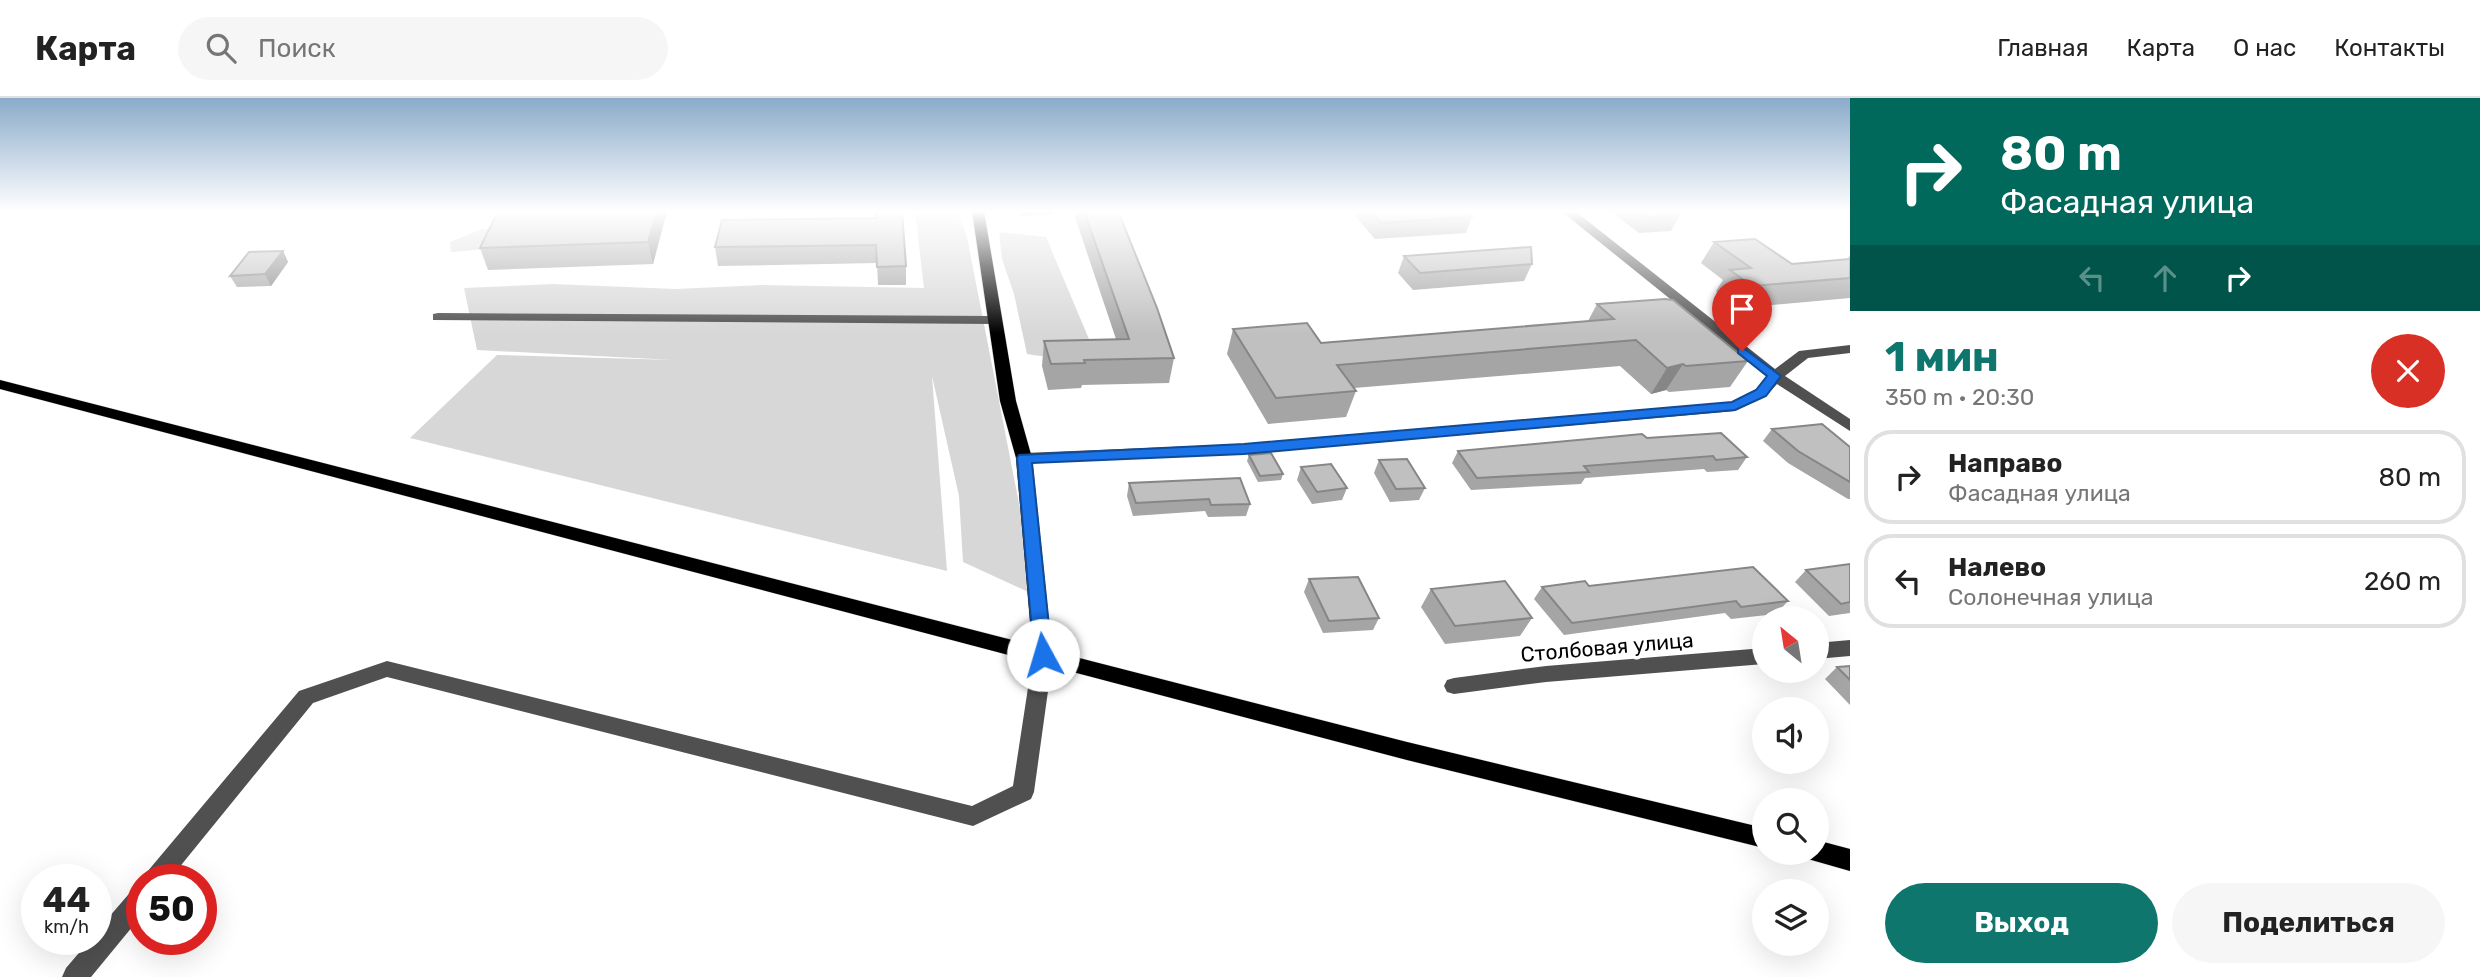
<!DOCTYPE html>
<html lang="ru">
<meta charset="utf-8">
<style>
body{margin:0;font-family:Rubik,sans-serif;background:#f6f6f6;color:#222;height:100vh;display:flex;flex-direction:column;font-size:26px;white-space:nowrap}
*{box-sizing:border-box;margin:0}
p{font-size:23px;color:#767676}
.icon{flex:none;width:38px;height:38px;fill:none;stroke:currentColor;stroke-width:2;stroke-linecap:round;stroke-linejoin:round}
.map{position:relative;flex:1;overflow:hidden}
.sheet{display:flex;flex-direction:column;background:#fff;width:630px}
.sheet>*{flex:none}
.top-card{background:#00695c;color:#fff;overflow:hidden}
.needle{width:46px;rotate:330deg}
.tools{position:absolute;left:1752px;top:508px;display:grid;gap:14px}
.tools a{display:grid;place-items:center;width:77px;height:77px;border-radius:50%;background:#fff;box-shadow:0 7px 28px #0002;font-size:35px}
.speed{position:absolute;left:21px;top:766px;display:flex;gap:14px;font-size:35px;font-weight:700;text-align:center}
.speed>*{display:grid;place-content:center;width:91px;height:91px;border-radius:50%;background:#fff;box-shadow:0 7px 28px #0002;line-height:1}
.speed small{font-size:18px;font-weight:400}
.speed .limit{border:10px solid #d22;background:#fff;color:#111}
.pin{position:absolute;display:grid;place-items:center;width:60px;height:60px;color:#fff;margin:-72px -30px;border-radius:50% 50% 50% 0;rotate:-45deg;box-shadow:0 0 7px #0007}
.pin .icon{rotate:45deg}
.me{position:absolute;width:77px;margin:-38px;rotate:354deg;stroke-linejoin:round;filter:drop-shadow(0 0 5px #0008)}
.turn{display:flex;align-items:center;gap:24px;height:147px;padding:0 35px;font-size:32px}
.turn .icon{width:91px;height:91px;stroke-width:2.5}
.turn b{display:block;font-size:49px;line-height:60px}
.lanes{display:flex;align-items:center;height:66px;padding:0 35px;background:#0003;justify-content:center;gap:35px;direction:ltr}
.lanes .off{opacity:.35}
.round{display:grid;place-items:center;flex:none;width:74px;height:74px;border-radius:37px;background:#f6f6f6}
.head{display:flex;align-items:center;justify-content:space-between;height:119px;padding:0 35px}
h1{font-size:42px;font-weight:700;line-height:52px;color:#0f766e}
.action{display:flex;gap:14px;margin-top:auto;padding:14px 35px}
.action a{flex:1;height:80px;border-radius:42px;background:#0f766e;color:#fff;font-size:28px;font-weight:700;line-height:80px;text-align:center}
.action a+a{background:#f6f6f6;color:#222}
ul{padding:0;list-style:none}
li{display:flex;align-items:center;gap:21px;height:94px;margin:0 14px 10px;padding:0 21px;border:4px solid #e0e0e0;border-radius:28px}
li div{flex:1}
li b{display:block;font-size:26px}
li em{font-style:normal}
header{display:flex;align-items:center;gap:42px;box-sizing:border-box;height:98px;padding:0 35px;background:#fff;border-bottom:2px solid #e0e0e0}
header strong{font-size:33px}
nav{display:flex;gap:38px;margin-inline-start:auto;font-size:24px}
.search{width:490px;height:63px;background:#f6f6f6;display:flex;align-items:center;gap:18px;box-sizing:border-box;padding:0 24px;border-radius:38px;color:#767676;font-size:26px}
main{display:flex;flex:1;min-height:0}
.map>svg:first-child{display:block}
</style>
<header>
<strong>Карта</strong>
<div class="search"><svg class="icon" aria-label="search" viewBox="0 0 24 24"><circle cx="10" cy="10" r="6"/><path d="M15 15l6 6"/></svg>Поиск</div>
<nav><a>Главная</a><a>Карта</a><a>О нас</a><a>Контакты</a></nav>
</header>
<main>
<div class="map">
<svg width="1850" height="879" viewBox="0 0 1850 879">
<rect width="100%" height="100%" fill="#fff"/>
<g fill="#d7d7d7">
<polygon points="915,113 957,113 967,139 1037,498 963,464 959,398 932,278 947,473 410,340 497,257 674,262 477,252 464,190 553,186 676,191 762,187 924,190"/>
<polygon points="482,131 516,131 487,151 451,154 450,144"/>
<path d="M999 134 1046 139 1094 253C1072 260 1049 260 1027 256L1014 196 1002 161Z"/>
</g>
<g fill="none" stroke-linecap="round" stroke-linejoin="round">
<defs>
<g id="major">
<polygon points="972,113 984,113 1016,303 1032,360 1052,553 1407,644 1764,730 1764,750 1407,662 0,291 0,282 1032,547 1016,360 1000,303"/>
<polygon points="1816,742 1850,751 1850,773 1808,761 1805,754 1816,754"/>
</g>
</defs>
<use href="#major" stroke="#dbdbdb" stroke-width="1"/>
<g fill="#505050" fill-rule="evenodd">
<polygon points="1561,113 1575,113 1775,271 1799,253 1850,247 1850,255 1808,260 1785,278 1850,321 1850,333 1777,286 1766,298 1735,313 1244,356 1024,365 1016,360 1024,355 1244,346 1732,304 1756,292 1767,279"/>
<polygon points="438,215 995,218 1002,222 995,226 433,222 433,216"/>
<polygon points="1850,542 1850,558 1816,561 1816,545"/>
<polygon points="1043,549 1050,552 1053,557 1034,694 1031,701 973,728 387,579 313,605 169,782 143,782 147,774 299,593 387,563 972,708 1013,688 1033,557 1036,552"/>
<polygon points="1764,550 1764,566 1546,584 1454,596 1447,594 1444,588 1447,582 1454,580 1546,568"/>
<polygon points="142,787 142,817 91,879 62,879 66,870 90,842 96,842 96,834 134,790"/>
</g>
<use href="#major" fill="#000" fill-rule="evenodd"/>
</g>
<g fill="#a5a5a5">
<polygon points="667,113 653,166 488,172 480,150"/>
<polygon points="1019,113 1052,113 1052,117 1020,118"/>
<polygon points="1073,113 1118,113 1174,260 1169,285 1082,287 1081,290 1048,292 1042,268 1044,243 1116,241"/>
<polygon points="1351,113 1467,113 1472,119 1466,135 1375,141"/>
<polygon points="1610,113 1676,113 1680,117 1671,133 1639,135"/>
<polygon points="876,120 906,168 906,187 878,187 877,165 718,168 715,149"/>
<polygon points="1714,144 1792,166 1847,161 1850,157 1850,200 1738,210 1716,193 1723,182 1701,165"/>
<polygon points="283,153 288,164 271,188 237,189 230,178"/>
<polygon points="1404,158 1532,166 1524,183 1413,192 1398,175"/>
<polygon points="1597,206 1748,263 1730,289 1669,294 1666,292 1651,296 1620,268 1354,290 1356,293 1346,319 1268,326 1227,256 1233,231 1321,245 1588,223"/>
<polygon points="1772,331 1850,349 1850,401 1848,401 1788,365 1763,343"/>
<polygon points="1647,340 1747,359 1738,372 1707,374 1704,371 1585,380 1581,386 1471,392 1452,365 1458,353"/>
<polygon points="1249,357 1283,376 1281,382 1258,384 1247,363"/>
<polygon points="1379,362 1425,390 1419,402 1390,404 1374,375"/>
<polygon points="1301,369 1347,390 1342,402 1312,406 1297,382"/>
<polygon points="1129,385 1250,406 1246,418 1208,419 1205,413 1133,418 1127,398"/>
<polygon points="1850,466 1850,515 1829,518 1795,484 1806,472"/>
<polygon points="1309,481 1379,520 1373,532 1323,535 1304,494"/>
<polygon points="1589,488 1788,503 1776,516 1731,521 1725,515 1564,537 1534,501 1542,489"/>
<polygon points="1431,491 1532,520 1520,538 1445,546 1421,509"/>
<polygon points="1850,568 1850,607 1825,581 1837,569"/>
</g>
<g fill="#868686">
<polygon points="657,113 667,113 653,166 648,144"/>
<polygon points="283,153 288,164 271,188 265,176"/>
<polygon points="1683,266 1666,292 1651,296 1667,270"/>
</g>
<g fill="#c0c0c0" stroke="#868686" stroke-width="2">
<polygon points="498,113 657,113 648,144 480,150"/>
<polygon points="875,113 902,113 906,168 877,169 876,147 715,149 722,122 876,120"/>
<polygon points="1084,113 1118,113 1157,210 1174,260 1084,262 1085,265 1051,266 1044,243 1129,241"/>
<polygon points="1371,113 1467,113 1472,119 1381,125"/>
<polygon points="1640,113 1676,113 1680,117 1648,119"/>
<polygon points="1755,141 1792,166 1850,161 1850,180 1752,188 1730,172 1751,170 1714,144"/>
<polygon points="1531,149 1532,166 1420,175 1404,158"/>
<polygon points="283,153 265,176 230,178 249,154"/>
<polygon points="1665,201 1673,202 1748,263 1686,268 1683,266 1667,270 1636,242 1337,267 1356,293 1276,300 1233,231 1307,225 1321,245 1614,221 1597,206"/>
<polygon points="1822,326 1850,349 1850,384 1798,353 1772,331"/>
<polygon points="1721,335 1747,359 1716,362 1713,358 1584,368 1589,374 1477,380 1458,353 1642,336 1647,340"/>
<polygon points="1271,355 1283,376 1260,378 1249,357"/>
<polygon points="1407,361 1425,390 1396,391 1379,362"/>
<polygon points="1331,366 1347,390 1317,394 1301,369"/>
<polygon points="1240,380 1250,406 1211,407 1209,401 1136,405 1129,385"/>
<polygon points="1850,466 1850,504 1841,506 1806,472"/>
<polygon points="1753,469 1788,503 1741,509 1736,503 1572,525 1542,489 1585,483 1589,488"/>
<polygon points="1358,479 1379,520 1329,523 1309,481"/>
<polygon points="1505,483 1532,520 1455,528 1431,491"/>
<polygon points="1850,568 1850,582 1837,569"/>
</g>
<linearGradient id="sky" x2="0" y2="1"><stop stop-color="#8aabca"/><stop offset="0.48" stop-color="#fff"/><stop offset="1" stop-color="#fff" stop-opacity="0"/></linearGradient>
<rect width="1850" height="236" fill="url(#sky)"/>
<polygon fill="#1a73e8" stroke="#114b97" stroke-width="2" points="1742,249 1781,278 1766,298 1735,312 1244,356 1032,365 1052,557 1049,562 1037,562 1034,557 1017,360 1019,357 1244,346 1732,304 1756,292 1767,278 1738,255 1738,250"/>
<g text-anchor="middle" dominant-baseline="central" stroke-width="7" stroke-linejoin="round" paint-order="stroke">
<g font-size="21" fill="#000" stroke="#fff">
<text transform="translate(1607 549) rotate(-5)">Столбовая улица</text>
</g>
</g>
</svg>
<div class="tools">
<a><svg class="needle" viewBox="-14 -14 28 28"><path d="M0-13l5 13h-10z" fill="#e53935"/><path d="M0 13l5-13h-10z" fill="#767676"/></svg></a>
<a><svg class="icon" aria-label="sound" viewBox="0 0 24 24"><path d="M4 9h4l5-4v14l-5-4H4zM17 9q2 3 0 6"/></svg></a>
<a><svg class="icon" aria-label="search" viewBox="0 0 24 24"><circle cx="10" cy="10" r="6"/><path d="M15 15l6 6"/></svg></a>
<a><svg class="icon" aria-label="layers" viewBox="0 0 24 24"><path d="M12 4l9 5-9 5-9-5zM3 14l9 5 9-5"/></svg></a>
</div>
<div class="speed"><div>44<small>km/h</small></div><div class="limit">50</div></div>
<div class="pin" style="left:1742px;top:253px;background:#d93025"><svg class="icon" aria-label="arrive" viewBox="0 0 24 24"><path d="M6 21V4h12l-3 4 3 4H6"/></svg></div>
<svg class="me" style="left:1043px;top:557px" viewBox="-20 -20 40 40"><circle r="19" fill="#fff"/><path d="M0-13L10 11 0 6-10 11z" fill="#1a73e8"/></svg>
</div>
<section class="sheet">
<div class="top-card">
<div class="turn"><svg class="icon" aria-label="right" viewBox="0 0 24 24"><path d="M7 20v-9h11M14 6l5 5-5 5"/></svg><div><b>80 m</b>Фасадная улица</div></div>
<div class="lanes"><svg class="icon off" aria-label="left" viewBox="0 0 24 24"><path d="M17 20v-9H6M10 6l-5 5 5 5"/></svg><svg class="icon off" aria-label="ahead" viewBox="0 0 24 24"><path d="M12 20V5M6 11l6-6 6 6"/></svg><svg class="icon" aria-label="right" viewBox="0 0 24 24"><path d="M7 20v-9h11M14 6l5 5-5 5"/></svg></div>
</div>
<div class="head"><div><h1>1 мин</h1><p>350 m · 20:30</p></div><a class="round" style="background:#d93025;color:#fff"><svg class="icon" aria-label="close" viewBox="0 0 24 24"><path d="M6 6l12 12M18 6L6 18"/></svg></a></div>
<ul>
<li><svg class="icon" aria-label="right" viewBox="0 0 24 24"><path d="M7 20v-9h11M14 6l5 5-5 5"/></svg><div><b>Направо</b><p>Фасадная улица</p></div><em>80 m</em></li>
<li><svg class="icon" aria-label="left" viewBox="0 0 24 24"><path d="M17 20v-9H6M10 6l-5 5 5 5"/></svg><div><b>Налево</b><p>Солонечная улица</p></div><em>260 m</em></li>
</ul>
<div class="action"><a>Выход</a><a>Поделиться</a></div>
</section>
</main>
